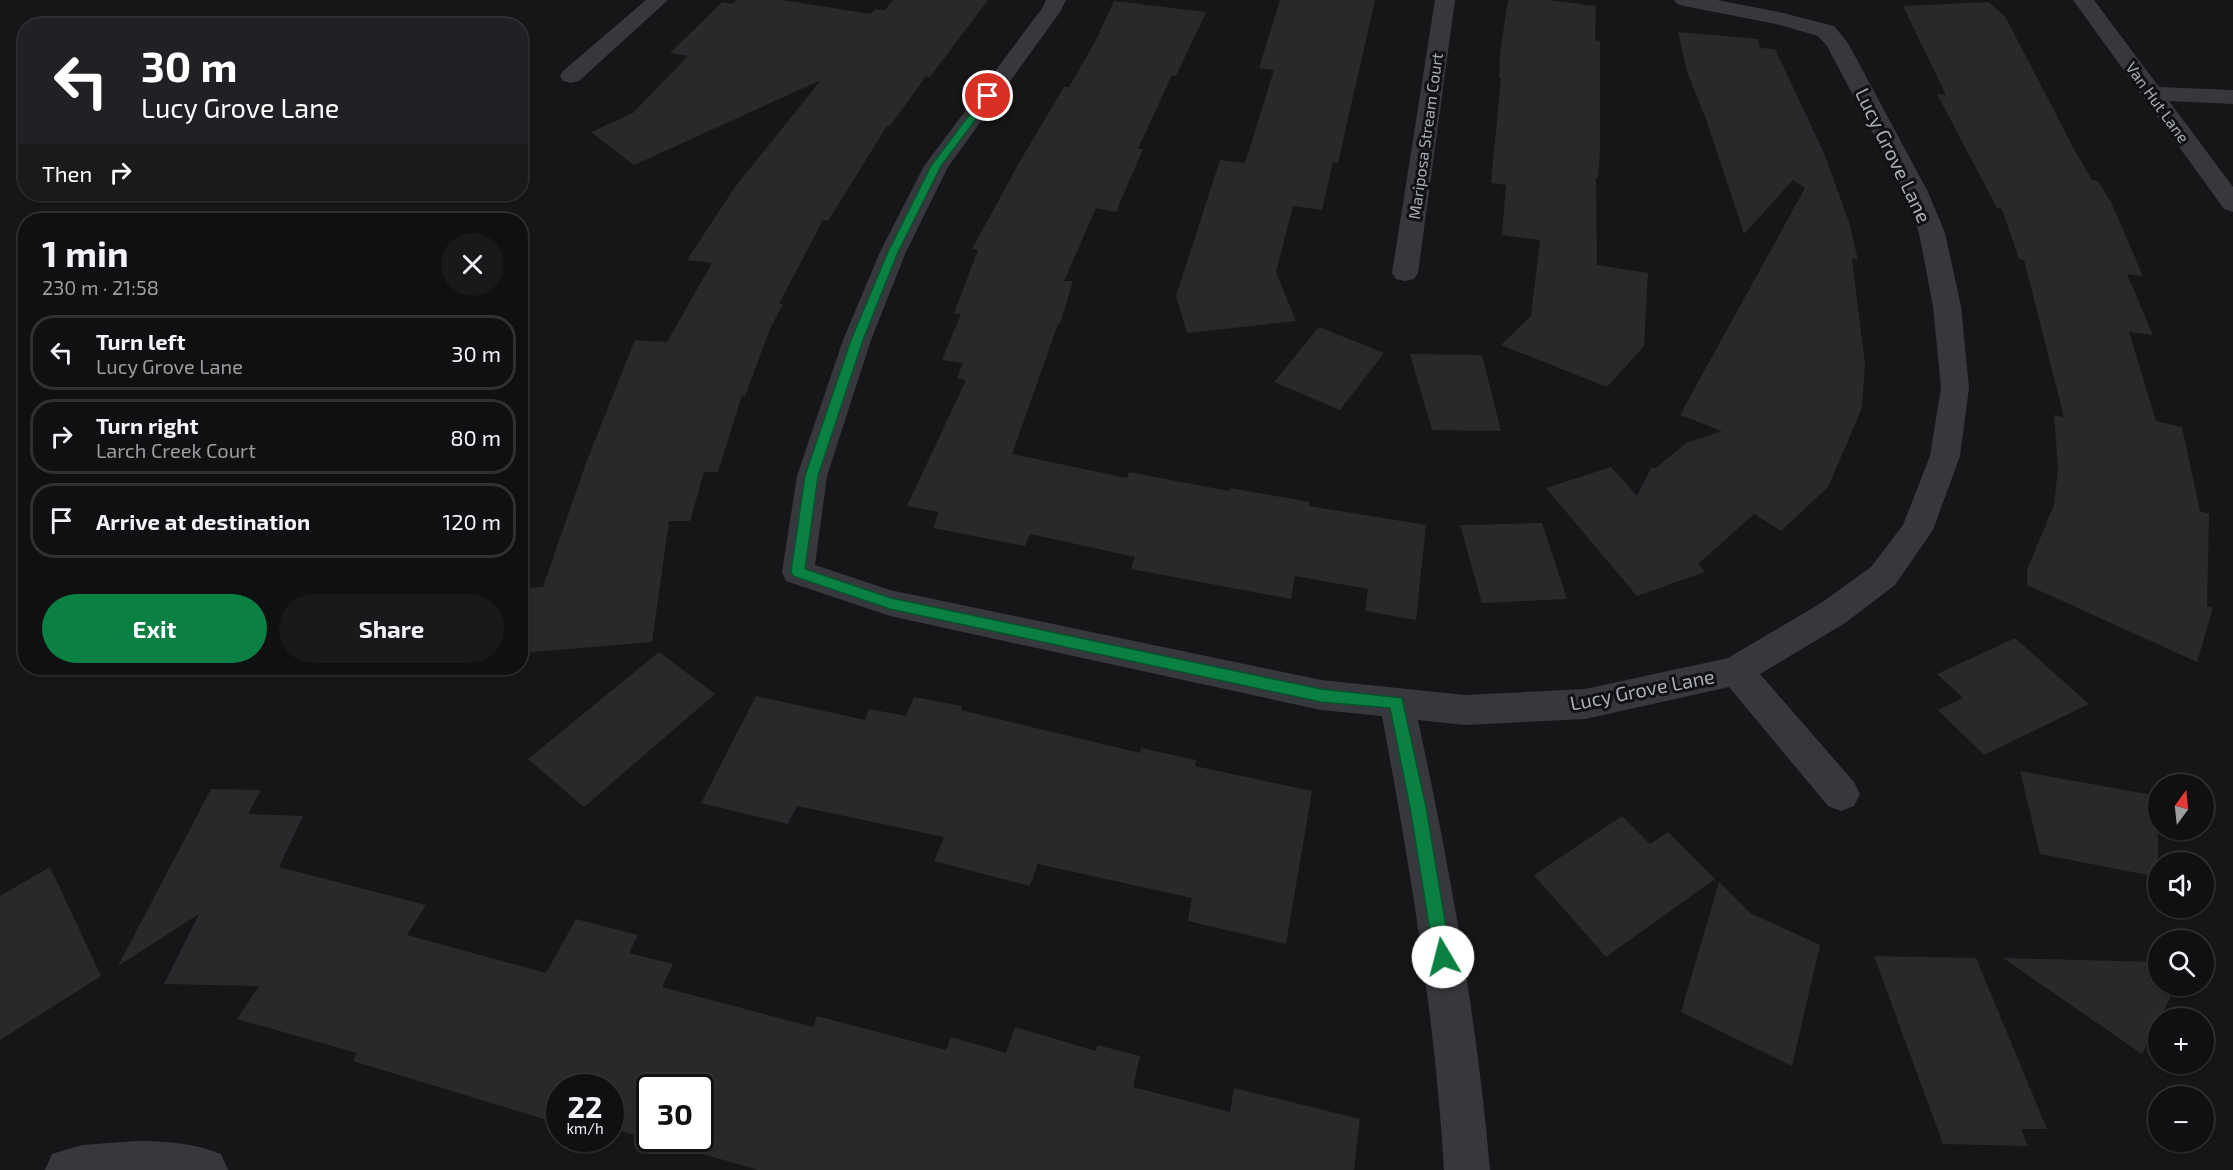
<!DOCTYPE html>
<meta charset="utf-8">
<style>
body{margin:0;font-family:"Exo 2",sans-serif;background:#19191b;color:#f1f3f6;height:100vh;display:flex;flex-direction:column;font-size:22px;white-space:nowrap}
*{box-sizing:border-box;margin:0}
p{font-size:20px;color:#9c9d9f}
.icon{flex:none;width:33px;height:33px;fill:none;stroke:currentColor;stroke-width:2;stroke-linecap:round;stroke-linejoin:round}
.map{position:relative;flex:1;overflow:hidden}
.drawer{position:absolute;left:18px;top:213px;width:510px;height:462px;display:flex;flex-direction:column;background:#101012;border-radius:24px;box-shadow:0 2px 4px #0004,0 0 0 2px #303032}
.drawer>*{flex:none}
.top-card{position:absolute;left:18px;top:18px;width:510px;height:183px;border-radius:24px;box-shadow:0 2px 4px #0004,0 0 0 2px #303032;background:#202124;color:#fff;overflow:hidden}
.needle{width:39px;rotate:15deg}
.controls{position:absolute;left:2148px;top:774px;display:grid;gap:12px}
.controls a{display:grid;place-items:center;width:66px;height:66px;border-radius:50%;background:#101012;box-shadow:0 2px 4px #0004,0 0 0 2px #303032;font-size:30px}
.speed{position:absolute;left:546px;top:1074px;display:flex;gap:12px;font-size:30px;font-weight:700;text-align:center}
.speed>*{display:grid;place-content:center;width:78px;height:78px;border-radius:50%;background:#101012;box-shadow:0 2px 4px #0004,0 0 0 2px #303032;line-height:1}
.speed small{font-size:15px;font-weight:400}
.speed .limit{border:3px solid #111;border-radius:9px;background:#fff;color:#111}
.pin{position:absolute;display:grid;place-items:center;width:51px;height:51px;color:#fff;margin:-26px;border:3px solid #fff;border-radius:50%;box-shadow:0 2px 6px #0007}
.me{position:absolute;width:66px;margin:-33px;rotate:352deg;stroke-linejoin:round;filter:drop-shadow(0 0 4px #0008)}
.turn{display:flex;align-items:center;gap:21px;height:126px;padding:0 24px;font-size:27px}
.turn .icon{width:78px;height:78px;stroke-width:2.5}
.turn b{display:block;font-size:42px;line-height:51px}
.then{display:flex;align-items:center;height:57px;padding:0 24px;background:#0003;gap:12px;font-size:22px}
.round{display:grid;place-items:center;flex:none;width:63px;height:63px;border-radius:32px;background:#19191b}
.head{display:flex;align-items:center;justify-content:space-between;height:102px;padding:0 24px}
h1{font-size:36px;font-weight:700;line-height:45px}
.action{display:flex;gap:12px;margin-top:auto;padding:12px 24px}
.action a{flex:1;height:69px;border-radius:36px;background:#0b8043;color:#fff;font-size:24px;font-weight:700;line-height:69px;text-align:center}
.action a+a{background:#19191b;color:#f1f3f6}
ul{padding:0;list-style:none}
li{display:flex;align-items:center;gap:18px;height:75px;margin:0 12px 9px;padding:0 12px;border:3px solid #303032;border-radius:24px}
li div{flex:1}
li b{display:block;font-size:22px}
li em{font-style:normal}
.map>svg:first-child{display:block}
</style>
<div class="map">
<svg width="2233" height="1170" viewBox="0 0 2233 1170">
<rect width="100%" height="100%" fill="#161618"/>
<g fill="#29292c" fill-rule="evenodd">
<polygon points="736,0 782,0 871,14 875,9 885,10 893,0 988,0 930,77 926,76 890,126 887,126 828,221 823,220 779,304 783,304 770,329 745,396 742,395 718,472 704,472 690,521 669,521 652,642 520,653 520,629 530,588 543,587 586,463 635,340 667,342 712,263 687,260 735,187 821,80 634,165 591,132 633,113 688,56 670,53 722,2 733,4"/>
<polygon points="1280,0 1375,0 1338,163 1333,162 1322,210 1293,206 1276,272 1296,321 1187,333 1176,296 1220,160 1245,163 1274,70 1259,68"/>
<polygon points="1508,0 1547,0 1596,6 1595,40 1600,41 1600,151 1598,178 1596,178 1597,265 1648,273 1644,346 1607,387 1501,345 1531,316 1540,240 1502,235 1506,185 1491,183 1501,78 1499,78 1500,53"/>
<polygon points="1114,1 1206,12 1176,76 1172,75 1138,149 1143,149 1116,212 1096,208 1064,281 1073,281 1060,324 1058,324 1012,454 1127,478 1129,472 1229,491 1230,488 1310,502 1309,506 1426,525 1416,620 1365,611 1368,589 1295,576 1291,599 1131,569 1135,557 1030,534 1025,546 933,528 939,512 907,506 966,380 957,378 963,363 942,360 961,314 954,313 978,250 972,249 1020,161 1064,87 1069,87 1095,42"/>
<polygon points="1989,2 2006,18 2075,151 2092,180 2098,181 2111,202 2143,276 2127,274 2153,335 2129,332 2156,421 2182,427 2200,511 2209,514 2207,606 2213,608 2197,662 2027,585 2027,570 2054,505 2058,468 2054,415 2064,417 2024,260 2019,259 2002,209 1997,208 1937,94 1946,95 1903,6"/>
<polygon points="1678,32 1758,39 1760,48 1775,49 1824,153 1849,222 1858,260 1852,259 1865,364 1862,408 1828,487 1781,531 1754,514 1698,564 1705,572 1637,596 1546,488 1611,467 1637,496 1651,468 1656,468 1686,443 1722,431 1680,415 1805,188 1793,180 1744,234 1706,119 1687,72"/>
<polygon points="1319,327 1384,353 1340,410 1274,382"/>
<polygon points="1410,354 1482,355 1501,431 1432,430"/>
<polygon points="1542,523 1567,599 1482,603 1460,525"/>
<polygon points="2015,638 2089,704 1984,755 1938,710 1963,698 1937,674"/>
<polygon points="659,652 715,694 584,807 528,759"/>
<polygon points="756,696 865,720 869,709 906,716 914,697 962,706 961,710 1140,753 1141,748 1196,760 1195,766 1312,791 1286,944 1188,921 1192,898 1038,864 1030,886 934,861 944,837 797,806 788,824 701,803"/>
<polygon points="2020,771 2158,796 2158,877 2040,854"/>
<path d="M211 789 261 790 248 814 303 816 279 867 426 905 407 935 546 973 576 919 638 935 629 953 673 964 662 987 813 1027 817 1016 946 1050 951 1037 1006 1053 1015 1027 1096 1051 1097 1045 1140 1056 1133 1087 1230 1112 1234 1088 1360 1119 1354 1170H759L610 1128V1088H560V1124L353 1061 357 1053 237 1019 259 986 164 984 199 914 118 966ZM650 1088H700V1138H650Z"/>
<polygon points="1622,816 1650,844 1668,832 1715,879 1606,957 1534,875"/>
<polygon points="50,867 101,976 0,1040 0,896"/>
<polygon points="1719,882 1750,913 1820,945 1792,1066 1681,1012"/>
<polygon points="1874,956 1976,958 2047,1129 2021,1129 2028,1146 1943,1144"/>
<polygon points="2003,958 2158,962 2158,986 2176,986 2142,1054"/>
</g>
<g fill="none" stroke-linecap="round" stroke-linejoin="round">
<g fill="#37383d" fill-rule="evenodd">
<polygon points="646,0 668,0 579,81 571,83 563,81 560,76 563,71"/>
<path d="M1046 0H1066L1060 12 948 167 906 252 871 340 827 476 815 565 890 590 1321 680 1465 695 1585 689 1728 658 1821 603 1871 567 1903 525 1930 456 1941 388 1933 306 1919 233 1904 192 1827 46 1818 36 1776 24 1684 6 1677 4 1674 0H1717L1779 12 1834 26 1848 43 1928 192 1945 233 1961 306 1969 388 1960 456 1933 530 1895 585 1845 623 1760 674 1854 782 1860 794 1854 806 1841 811 1828 806 1729 687 1585 719 1465 725 1418 720C1450 869 1477 1018 1490 1170H1444C1435 1017 1410 867 1382 716L1321 710 890 616 786 581 782 572 797 476 843 340 880 252 924 166 1043 7Z"/>
<polygon points="1435,0 1455,0 1418,273 1414,279 1405,281 1396,279 1392,273"/>
<polygon points="2073,0 2094,0 2159,87 2233,90 2233,104 2169,101 2233,187 2233,212 2224,209"/>
<path d="M136 1141C166 1141 193 1143 221 1154L228 1170H45L52 1154 82 1145Z"/>
</g>
</g>
<polygon fill="#0b8043" stroke="#07532c" stroke-width="1.5" points="985,94 993,96 941,166 898,252 863,340 818,476 805,569 891,598 1321,689 1402,698 1426,807 1451,957 1449,962 1443,965 1437,962 1434,957 1410,807 1390,708 1321,702 890,609 793,576 791,572 805,476 851,340 888,252 931,166"/>
<g text-anchor="middle" dominant-baseline="central" stroke-width="6" stroke-linejoin="round" paint-order="stroke">
<g font-size="16" fill="#a8adb8" stroke="#111113">
<text transform="translate(2158 102) rotate(54)">Van Hut Lane</text>
<text transform="translate(1425 136) rotate(-82)">Mariposa Stream Court</text>
</g>
<g font-size="20" fill="#a8adb8" stroke="#111113">
<text transform="translate(1894 155) rotate(64)">Lucy Grove Lane</text>
<text transform="translate(1642 689) rotate(-11)">Lucy Grove Lane</text>
</g>
</g>
</svg>
<div class="controls">
<a><svg class="needle" viewBox="-14 -14 28 28"><path d="M0-13l5 13h-10z" fill="#e53935"/><path d="M0 13l5-13h-10z" fill="#9c9d9f"/></svg></a>
<a><svg class="icon" aria-label="sound" viewBox="0 0 24 24"><path d="M4 9h4l5-4v14l-5-4H4zM17 9q2 3 0 6"/></svg></a>
<a><svg class="icon" aria-label="search" viewBox="0 0 24 24"><circle cx="10" cy="10" r="6"/><path d="M15 15l6 6"/></svg></a>
<a>+</a>
<a>−</a>
</div>
<div class="speed"><div>22<small>km/h</small></div><div class="limit">30</div></div>
<div class="pin" style="left:988px;top:96px;background:#d93025"><svg class="icon" aria-label="arrive" viewBox="0 0 24 24"><path d="M6 21V4h12l-3 4 3 4H6"/></svg></div>
<svg class="me" style="left:1443px;top:957px" viewBox="-20 -20 40 40"><circle r="19" fill="#fff"/><path d="M0-13L10 11 0 6-10 11z" fill="#0b8043"/></svg>
<div class="top-card">
<div class="turn"><svg class="icon" aria-label="left" viewBox="0 0 24 24"><path d="M17 20v-9H6M10 6l-5 5 5 5"/></svg><div><b>30 m</b>Lucy Grove Lane</div></div>
<div class="then">Then<svg class="icon" aria-label="right" viewBox="0 0 24 24"><path d="M7 20v-9h11M14 6l5 5-5 5"/></svg></div>
</div>
<section class="drawer">
<div class="head"><div><h1>1 min</h1><p>230 m · 21:58</p></div><a class="round"><svg class="icon" aria-label="close" viewBox="0 0 24 24"><path d="M6 6l12 12M18 6L6 18"/></svg></a></div>
<ul>
<li><svg class="icon" aria-label="left" viewBox="0 0 24 24"><path d="M17 20v-9H6M10 6l-5 5 5 5"/></svg><div><b>Turn left</b><p>Lucy Grove Lane</p></div><em>30 m</em></li>
<li><svg class="icon" aria-label="right" viewBox="0 0 24 24"><path d="M7 20v-9h11M14 6l5 5-5 5"/></svg><div><b>Turn right</b><p>Larch Creek Court</p></div><em>80 m</em></li>
<li><svg class="icon" aria-label="arrive" viewBox="0 0 24 24"><path d="M6 21V4h12l-3 4 3 4H6"/></svg><div><b>Arrive at destination</b></div><em>120 m</em></li>
</ul>
<div class="action"><a>Exit</a><a>Share</a></div>
</section>
</div>
